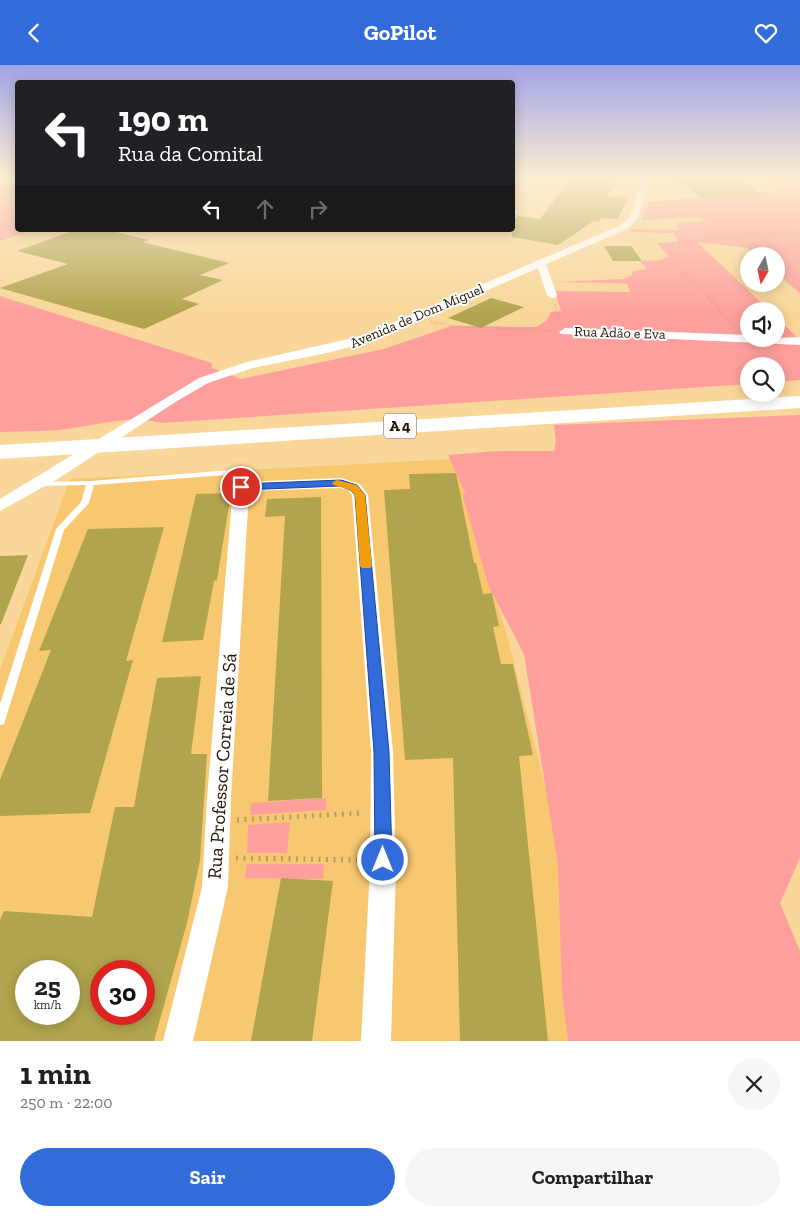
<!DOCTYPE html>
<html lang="pt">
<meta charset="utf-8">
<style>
body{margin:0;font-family:"Zilla Slab",serif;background:#f6f6f6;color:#202124;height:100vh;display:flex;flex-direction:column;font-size:19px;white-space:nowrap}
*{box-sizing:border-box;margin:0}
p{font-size:16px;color:#757577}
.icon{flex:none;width:28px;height:28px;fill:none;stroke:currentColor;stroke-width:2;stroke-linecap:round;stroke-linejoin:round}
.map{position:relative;height:976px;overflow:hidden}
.details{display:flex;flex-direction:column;background:#fff;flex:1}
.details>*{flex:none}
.top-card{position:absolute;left:15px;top:15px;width:500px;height:152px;border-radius:5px;box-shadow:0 2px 12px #0003;background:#202124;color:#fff;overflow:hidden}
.needle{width:32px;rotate:189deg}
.fabs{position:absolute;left:740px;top:182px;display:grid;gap:10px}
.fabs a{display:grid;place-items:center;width:45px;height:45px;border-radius:50%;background:#fff;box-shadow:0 2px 12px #0003;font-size:25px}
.speed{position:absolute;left:15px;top:895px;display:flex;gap:10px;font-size:25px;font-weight:700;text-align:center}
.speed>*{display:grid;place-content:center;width:65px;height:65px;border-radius:50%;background:#fff;box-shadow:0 2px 12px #0003;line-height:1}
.speed small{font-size:12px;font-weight:400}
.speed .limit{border:8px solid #d22;background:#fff;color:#111}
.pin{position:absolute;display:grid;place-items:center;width:42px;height:42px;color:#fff;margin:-21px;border:2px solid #fff;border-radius:50%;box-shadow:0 1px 5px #0007}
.me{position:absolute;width:55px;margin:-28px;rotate:0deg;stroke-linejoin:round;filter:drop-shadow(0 0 4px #0008)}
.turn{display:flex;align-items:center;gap:18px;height:105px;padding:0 20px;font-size:22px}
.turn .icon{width:65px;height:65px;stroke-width:2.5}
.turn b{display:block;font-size:35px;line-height:42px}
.lanes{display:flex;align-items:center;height:48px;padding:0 20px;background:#0003;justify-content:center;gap:25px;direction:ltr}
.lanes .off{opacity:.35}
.round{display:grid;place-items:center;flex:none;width:52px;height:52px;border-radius:26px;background:#f6f6f6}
.headline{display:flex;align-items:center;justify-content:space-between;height:85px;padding:0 20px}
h1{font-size:30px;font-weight:800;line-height:38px}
.button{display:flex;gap:10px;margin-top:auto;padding:10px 20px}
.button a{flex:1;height:58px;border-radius:30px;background:#316cda;color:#fff;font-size:20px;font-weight:800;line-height:58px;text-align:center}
.button a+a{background:#f6f6f6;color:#202124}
header{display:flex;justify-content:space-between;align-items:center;height:65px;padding:0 20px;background:#316cda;color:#fff;font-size:22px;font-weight:800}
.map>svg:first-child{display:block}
</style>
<header><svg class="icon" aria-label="back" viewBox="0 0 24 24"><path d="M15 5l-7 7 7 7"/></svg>GoPilot<svg class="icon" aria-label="heart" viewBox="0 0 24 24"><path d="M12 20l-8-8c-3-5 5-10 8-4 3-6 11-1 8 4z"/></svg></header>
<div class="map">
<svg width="800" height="976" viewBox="0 0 800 976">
<rect width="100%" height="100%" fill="#f9d699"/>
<path fill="#f8c870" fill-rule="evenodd" d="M454 394 507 571 564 795 593 976H0V605L70 414ZM26 906H69V949H26ZM101 906H144V949H101Z"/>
<g fill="#fe9f9d">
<polygon points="0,113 17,113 18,165 33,165 0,176"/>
<path d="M759 113H800V228L776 208V191H757L747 183 697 177 770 246H749V274H776V252L800 275V315L776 317V301H749V319L161 358C131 350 103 359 73 363 50 367 24 366 0 367V231L212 298V303L241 314 384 284 451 261 536 262 546 256 551 247 561 246 555 226 630 227 627 219 618 218 555 217 624 214 632 210 633 206 647 204 640 196 661 195 668 191 657 178 678 177 674 168 630 167 632 164 679 165 677 158 708 156 696 152 642 155 648 137 777 126Z"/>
<polygon points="800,350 800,793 780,838 800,886 800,976 568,976 562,927 558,800 524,589 489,522 463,432 465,428 448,390 500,386 554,386 556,376 554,360"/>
<polygon points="326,733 326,745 250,750 251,738"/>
<polygon points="290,757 287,788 247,788 248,760"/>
<polygon points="247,799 324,799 323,814 245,813"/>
</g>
<g fill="#b1a44e" fill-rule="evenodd">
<polygon points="573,113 620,119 605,132 629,131 618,154 601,153 599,157 594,156 558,180 512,172 512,155 519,151 540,154 567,118"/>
<polygon points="671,113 734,113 763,129 701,132"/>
<polygon points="75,165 107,165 149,175 142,177 229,198 200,210 223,215 182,234 199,239 144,264 0,223 68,199 17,186"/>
<polygon points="604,181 631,181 642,196 613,196"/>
<polygon points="491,233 524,242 481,263 448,253"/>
<polygon points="456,408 474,498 476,498 483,529 492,528 499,561 493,562 501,599 513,599 533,690 519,691 548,976 460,976 453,693 405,695 384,425 410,424 409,409"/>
<polygon points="231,428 217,515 214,516 203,575 162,577 196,429"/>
<polygon points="321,432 322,733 268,736 285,451 265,452 267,434"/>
<polygon points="164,462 126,596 133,595 90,748 0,751 0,715 51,585 39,586 88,464"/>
<polygon points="28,490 1,559 0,559 0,491"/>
<path d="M201 611 191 689H207L200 795 187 858 154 976H0V855L4 846 92 852 115 742H134L157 613ZM26 906H69V949H26ZM101 906H144V949H101Z"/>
<polygon points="281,813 333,816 312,976 251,976"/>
</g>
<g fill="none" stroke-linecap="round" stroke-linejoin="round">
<polyline stroke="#b89c6b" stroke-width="1" stroke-dasharray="0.5 2" stroke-linecap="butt" points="672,189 667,178 800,166"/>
<g stroke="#b89c6b" stroke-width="2" stroke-dasharray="0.5 2.5" stroke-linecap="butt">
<polyline points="671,188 674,194 734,261"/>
<polyline points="555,239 560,257"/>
<polyline points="431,257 457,261 552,266"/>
</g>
<g stroke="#b89c6b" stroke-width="5" stroke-dasharray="2 5.5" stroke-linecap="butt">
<polyline points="237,755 363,748"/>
<polyline points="236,793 363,795"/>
</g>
<g fill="#fff" fill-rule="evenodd">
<polygon points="517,146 519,148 512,150 512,147"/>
<polygon points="243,404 247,406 245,422 241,424 237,422 239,409 94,420 89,438 64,465 5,656 4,659 0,660 0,639 56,464 81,437 86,420 40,421 36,419 37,417 91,416"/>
</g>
<g fill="#fff" fill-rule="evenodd">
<polygon points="642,113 650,113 638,153 627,164 546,199 557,230 556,232 552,233 547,230 538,203 369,277 327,288 253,303 208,318 177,336 56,415 0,446 0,434 199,313 247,297 361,271 621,160 630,152"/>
<polygon points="565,263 749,270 749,274 800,272 800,280 561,269 559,267"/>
<polygon points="341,413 360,419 368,430 393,687 396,802 391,976 361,976 370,802 371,687 352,430 348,425 340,423 249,426 231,733 228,822 193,976 163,976 202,822 207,733 233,422 241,417"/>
</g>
<polygon fill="#fff" fill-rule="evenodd" points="800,331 800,343 0,394 0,380"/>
</g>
<linearGradient id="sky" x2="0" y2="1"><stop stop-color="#a1a4e7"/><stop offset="0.45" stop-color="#fcedd1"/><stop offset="1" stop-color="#fcedd1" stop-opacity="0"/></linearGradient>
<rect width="800" height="250" fill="url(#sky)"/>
<polygon fill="#316cda" stroke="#20468e" points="341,415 357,420 365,430 389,687 392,795 389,800 383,802 377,800 375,795 374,687 355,430 350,425 340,421 241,425 236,422 241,419"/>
<polygon fill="#f59e0b" points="337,415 357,420 365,430 372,501 370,503 362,503 360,501 355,430 350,425 334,420 332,418"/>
<g text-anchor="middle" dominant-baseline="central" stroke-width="4" stroke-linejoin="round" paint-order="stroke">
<g font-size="14" fill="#211400" stroke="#fdfdfd">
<text transform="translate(417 251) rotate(-23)">Avenida de Dom Miguel</text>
<text transform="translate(620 268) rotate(2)">Rua Adão e Eva</text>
</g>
<rect fill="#fdfdfd" stroke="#635a4c" stroke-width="1" x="384" y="348.5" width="32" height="25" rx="4"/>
<g font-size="15" font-weight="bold" fill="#211400">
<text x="400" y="361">A 4</text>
</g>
<g font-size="19" fill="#211400" stroke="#fdfdfd">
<text transform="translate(222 701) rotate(-86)">Rua Professor Correia de Sá</text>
</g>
</g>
</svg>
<div class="fabs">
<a><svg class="needle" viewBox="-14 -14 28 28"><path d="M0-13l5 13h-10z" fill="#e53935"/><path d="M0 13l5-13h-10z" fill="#757577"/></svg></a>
<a><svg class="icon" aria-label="sound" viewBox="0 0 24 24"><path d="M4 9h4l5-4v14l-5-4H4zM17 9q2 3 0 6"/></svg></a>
<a><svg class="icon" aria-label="search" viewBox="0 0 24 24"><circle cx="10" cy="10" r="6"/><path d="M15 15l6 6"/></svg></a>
</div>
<div class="speed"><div>25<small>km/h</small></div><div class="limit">30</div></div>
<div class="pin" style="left:241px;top:422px;background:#d93025"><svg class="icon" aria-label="arrive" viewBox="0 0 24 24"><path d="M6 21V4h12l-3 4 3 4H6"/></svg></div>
<svg class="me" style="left:383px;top:795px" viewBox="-20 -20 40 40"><circle r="17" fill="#316cda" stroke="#fff" stroke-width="3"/><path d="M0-11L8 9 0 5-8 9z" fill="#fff"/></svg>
<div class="top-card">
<div class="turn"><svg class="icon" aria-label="left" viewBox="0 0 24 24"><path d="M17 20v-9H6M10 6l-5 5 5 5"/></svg><div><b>190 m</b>Rua da Comital</div></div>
<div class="lanes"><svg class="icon" aria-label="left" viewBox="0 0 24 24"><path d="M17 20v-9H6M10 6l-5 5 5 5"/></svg><svg class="icon off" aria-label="ahead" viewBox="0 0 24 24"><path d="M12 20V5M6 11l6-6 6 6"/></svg><svg class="icon off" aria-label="right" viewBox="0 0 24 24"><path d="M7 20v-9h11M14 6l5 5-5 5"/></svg></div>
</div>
</div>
<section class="details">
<div class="headline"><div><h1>1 min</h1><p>250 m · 22:00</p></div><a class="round"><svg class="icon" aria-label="close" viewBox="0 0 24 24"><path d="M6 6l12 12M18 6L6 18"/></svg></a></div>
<div class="button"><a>Sair</a><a>Compartilhar</a></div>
</section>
